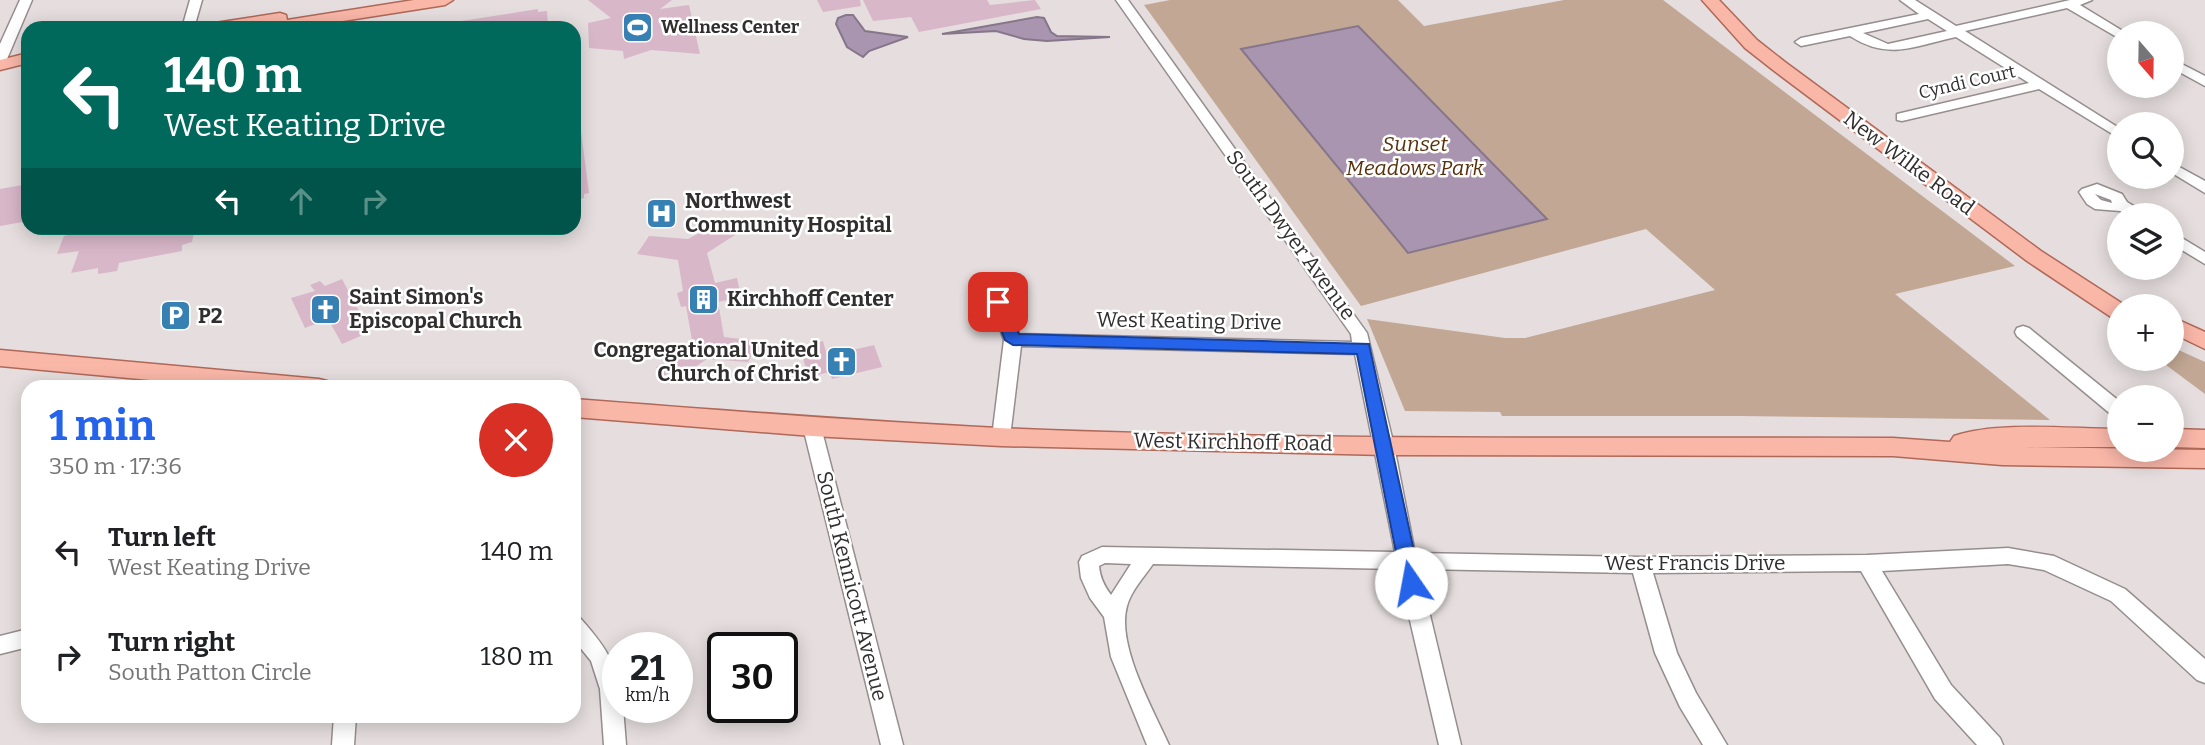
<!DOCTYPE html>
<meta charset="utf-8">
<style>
body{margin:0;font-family:Bitter,serif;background:#f6f6f6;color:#202124;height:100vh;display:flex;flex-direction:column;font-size:26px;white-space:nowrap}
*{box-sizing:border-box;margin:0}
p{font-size:23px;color:#757577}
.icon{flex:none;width:38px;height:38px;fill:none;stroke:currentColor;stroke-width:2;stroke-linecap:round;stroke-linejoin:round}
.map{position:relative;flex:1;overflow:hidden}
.side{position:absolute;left:21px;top:380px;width:560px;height:343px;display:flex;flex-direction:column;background:#fff;border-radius:21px;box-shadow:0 4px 18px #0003}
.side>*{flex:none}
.top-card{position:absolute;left:21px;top:21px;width:560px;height:214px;border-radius:21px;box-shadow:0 4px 18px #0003;background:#00695c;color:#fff;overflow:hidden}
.needle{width:46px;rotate:160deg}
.fabs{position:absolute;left:2107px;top:21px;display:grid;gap:14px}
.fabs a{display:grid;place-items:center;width:77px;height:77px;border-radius:50%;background:#fff;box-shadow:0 4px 18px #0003;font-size:35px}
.speed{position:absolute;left:602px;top:632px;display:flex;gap:14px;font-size:35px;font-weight:700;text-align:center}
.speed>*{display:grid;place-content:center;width:91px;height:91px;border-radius:50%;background:#fff;box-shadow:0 4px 18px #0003;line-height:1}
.speed small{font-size:18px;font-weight:400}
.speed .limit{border:4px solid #111;border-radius:10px;background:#fff;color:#111}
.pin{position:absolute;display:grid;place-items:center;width:60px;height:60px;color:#fff;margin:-30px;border-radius:14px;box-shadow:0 4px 10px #0006}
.me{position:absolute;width:77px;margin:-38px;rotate:348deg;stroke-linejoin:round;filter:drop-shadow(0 0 5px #0008)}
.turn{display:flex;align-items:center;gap:24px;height:147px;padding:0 28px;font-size:32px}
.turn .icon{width:91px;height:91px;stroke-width:2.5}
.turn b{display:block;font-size:49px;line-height:60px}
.lanes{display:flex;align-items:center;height:66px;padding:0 28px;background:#0003;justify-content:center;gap:35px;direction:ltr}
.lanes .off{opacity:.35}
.round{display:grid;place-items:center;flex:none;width:74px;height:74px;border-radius:37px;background:#f6f6f6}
.head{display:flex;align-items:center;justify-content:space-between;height:119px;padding:0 28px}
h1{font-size:42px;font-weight:700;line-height:52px;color:#2563eb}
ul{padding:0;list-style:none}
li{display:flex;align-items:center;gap:21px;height:105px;padding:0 28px}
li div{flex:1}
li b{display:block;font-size:26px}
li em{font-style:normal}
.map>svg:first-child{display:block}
</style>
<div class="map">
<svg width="2205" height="745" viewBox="0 0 2205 745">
<rect width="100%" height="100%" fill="#e5ddde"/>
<g fill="#c2a894">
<polygon points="1170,0 1398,0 1424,26 1564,0 1663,0 2015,266 1895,294 2050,420 1740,416 1502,416 1500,412 1405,411 1367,319 1505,338 1525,338 1715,290 1646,229 1361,306 1144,5"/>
<polygon points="2172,347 2205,362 2205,394 2158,359 2172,359"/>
</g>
<g fill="#aa95b0" stroke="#867689" stroke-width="2">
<polygon points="846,15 853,15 865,31 908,37 869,51 863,57 847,47 836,24 838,18"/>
<polygon points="1037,17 1044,18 1051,32 1057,36 1110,37 1047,41 1024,39 996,31 942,34"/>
<polygon points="1358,26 1547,219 1408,253 1241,49"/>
</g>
<g fill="#d8b7c9">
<polygon points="588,0 672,0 660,9 689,5 700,54 651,50 624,59 623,51 589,48 588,23 611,18"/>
<polygon points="817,0 860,0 861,6 823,12"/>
<polygon points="863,0 987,0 990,5 1035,0 1041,9 919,32 911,17 873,21"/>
<polygon points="538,9 538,12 547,11 548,28 455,28 455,22"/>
<polygon points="574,131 581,131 589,193 584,194 584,198 574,201"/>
<polygon points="28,184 28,221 0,226 0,189"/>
<polygon points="719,223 738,233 707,253 715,283 737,278 741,297 718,302 724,337 767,342 761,354 753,353 748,362 707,359 676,380 669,373 663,376 656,367 693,346 686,306 681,307 677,293 683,291 678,260 637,254 649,236 688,239"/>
<polygon points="86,228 195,228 192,242 182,245 182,251 119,263 117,271 98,274 98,268 71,273 79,251 57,254 64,236 85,231"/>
<polygon points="342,279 370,332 342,344 328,319 305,328 291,298 315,291 310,285 320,281 325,286"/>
<polygon points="823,341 827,356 874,345 882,367 832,379 830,372 808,377 800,347"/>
</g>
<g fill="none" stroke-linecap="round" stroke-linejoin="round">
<defs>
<g id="minor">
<polygon points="20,0 32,0 7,59 0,63 0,44"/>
<polygon points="190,0 202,0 194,28 182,28"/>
<path d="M1116 0H1128L1367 333 1394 446 1415 553 1641 557 1867 555 2008 548 2054 556 2125 589 2205 659V683L2197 680 2111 601 2044 570 2008 564 1882 571 1951 685 2000 738 2003 745H1977L1935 699 1861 571 1653 573 1677 653 1696 693 1727 745H1703L1680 707 1655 653 1633 573 1419 569 1461 745H1439L1398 569 1153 564C1144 577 1131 591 1127 606 1116 645 1153 709 1169 745H1147L1111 657 1104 617 1090 598 1081 578 1079 562 1082 556 1102 547 1395 552 1355 354 1021 346 1010 437 1008 442H994L992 437 1004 340 990 302 998 296 1006 302 1019 334 1352 342 1351 334ZM1105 563 1131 564 1111 595C1104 586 1100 577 1099 566Z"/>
<path d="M1900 0H1915L1956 26 2070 0H2092L2080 5 2126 33 2115 36 2067 8 1965 31 2119 128V138L2039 89 1902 121 1897 120V114L2029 83 1956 37C1914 46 1889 61 1850 36L1801 46 1795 42 1801 38 1919 14ZM1928 19 1947 31 1888 44 1863 33Z"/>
<polygon points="2172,59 2205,76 2205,86 2172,68"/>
<polygon points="2172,163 2205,181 2205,193 2172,173"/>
<path d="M2097 184 2122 194 2127 202 2148 215H2129L2120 211 2095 209 2087 204 2079 192 2082 189ZM2095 194 2111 200 2112 203 2101 200Z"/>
<polygon points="2172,232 2205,252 2205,264 2172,244"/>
<polygon points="2023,326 2029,328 2119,401 2119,418 2113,416 2017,336 2015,332 2017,328"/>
<polygon points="812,420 818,422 821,427 903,745 881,745 803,427 806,422"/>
<path d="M574 616 581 619C609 651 618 664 618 707H623L626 745H604L600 689 591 661 574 640Z"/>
<polygon points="28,629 28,647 0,654 0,636"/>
<polygon points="334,716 356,716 354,745 332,745"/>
</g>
<g id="major">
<polygon points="414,0 453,0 445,5 298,28 207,28 215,23 280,13 286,15 287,20"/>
<polygon points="1702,0 1719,0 1757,40 1785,62 2041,251 2126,306 2119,306 2119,319 2111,317 2027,261 1773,70 1745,48"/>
<polygon points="28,53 28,63 0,70 0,60"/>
<polygon points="2172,317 2205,332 2205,349 2172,333"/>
<polygon points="0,350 319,379 327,381 330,387 225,387 0,366"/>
<path d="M574 399C715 410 856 421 998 428 1296 441 1595 437 1893 438L1950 442 1954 436C1998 421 2071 429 2119 429V447H2025L2205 450V468L2002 465 1893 456 1385 455 1001 446 812 436 574 417Z"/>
<polygon points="2172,429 2205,430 2205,448 2172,447"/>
</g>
</defs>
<use href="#minor" stroke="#958d8e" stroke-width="3"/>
<use href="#major" stroke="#b06858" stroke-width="3"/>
<use href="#minor" fill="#fff" fill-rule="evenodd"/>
<use href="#major" fill="#f9b7a8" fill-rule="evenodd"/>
</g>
<polygon fill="#2563eb" stroke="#184099" stroke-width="2" points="998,297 1005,302 1019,334 1369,344 1421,583 1418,589 1411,591 1405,589 1402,583 1357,354 1013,345 1005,340 990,302"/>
<defs>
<symbol id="stadium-square" viewBox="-11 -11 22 22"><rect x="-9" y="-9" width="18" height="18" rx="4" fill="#3680b4" stroke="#fff"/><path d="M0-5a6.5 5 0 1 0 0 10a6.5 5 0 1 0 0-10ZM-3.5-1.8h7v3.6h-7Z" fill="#fff"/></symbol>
<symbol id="hospital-square" viewBox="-11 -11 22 22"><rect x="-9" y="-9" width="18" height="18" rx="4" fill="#3680b4" stroke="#fff"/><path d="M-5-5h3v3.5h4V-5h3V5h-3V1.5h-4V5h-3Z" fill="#fff"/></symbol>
<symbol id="building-square" viewBox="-11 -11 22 22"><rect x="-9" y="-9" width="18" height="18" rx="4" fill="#3680b4" stroke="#fff"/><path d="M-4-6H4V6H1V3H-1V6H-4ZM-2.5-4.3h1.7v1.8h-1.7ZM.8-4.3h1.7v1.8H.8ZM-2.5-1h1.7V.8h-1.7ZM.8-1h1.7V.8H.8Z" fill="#fff"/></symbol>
<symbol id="church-square" viewBox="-11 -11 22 22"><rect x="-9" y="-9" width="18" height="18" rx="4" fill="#3680b4" stroke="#fff"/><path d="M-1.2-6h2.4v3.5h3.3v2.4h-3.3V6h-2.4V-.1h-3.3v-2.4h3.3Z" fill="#fff"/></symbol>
<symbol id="parking-square" viewBox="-11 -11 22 22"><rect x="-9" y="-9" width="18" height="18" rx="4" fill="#3680b4" stroke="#fff"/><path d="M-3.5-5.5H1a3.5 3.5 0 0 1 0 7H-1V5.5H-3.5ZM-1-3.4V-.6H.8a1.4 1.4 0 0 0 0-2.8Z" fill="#fff"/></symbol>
</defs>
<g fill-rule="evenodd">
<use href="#stadium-square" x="620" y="10" width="35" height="35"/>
<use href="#hospital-square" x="644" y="196" width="35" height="35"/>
<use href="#building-square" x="686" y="282" width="35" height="35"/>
<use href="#church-square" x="308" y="292" width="35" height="35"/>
<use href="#parking-square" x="158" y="298" width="35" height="35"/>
<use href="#church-square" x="824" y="344" width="35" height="35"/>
</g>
<g text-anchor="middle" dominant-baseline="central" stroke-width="5" stroke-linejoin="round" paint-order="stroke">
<g font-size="18" font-weight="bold" fill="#312e2e" stroke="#fff" text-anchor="start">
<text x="661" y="27">Wellness Center</text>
</g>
<g font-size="18" fill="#312e2e" stroke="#fff">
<text transform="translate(1967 82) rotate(-13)">Cyndi Court</text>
</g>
<g font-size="21" font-style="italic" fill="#58310a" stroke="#fff">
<text x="1415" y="144">Sunset<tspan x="1415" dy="24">Meadows Park</tspan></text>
</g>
<g font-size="21" fill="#312e2e" stroke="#fff">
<text transform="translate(1909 163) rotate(37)">New Wilke Road</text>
<text transform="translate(1291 235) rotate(54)">South Dwyer Avenue</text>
<text transform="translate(1189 321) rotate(1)">West Keating Drive</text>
<text transform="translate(1233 442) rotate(1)">West Kirchhoff Road</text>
<text x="1695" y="563">West Francis Drive</text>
<text transform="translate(852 586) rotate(76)">South Kennicott Avenue</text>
</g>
<g font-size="21" font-weight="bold" fill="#312e2e" stroke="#fff" text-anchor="start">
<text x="685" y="201">Northwest<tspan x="685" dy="24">Community Hospital</tspan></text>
<text x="349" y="297">Saint Simon's<tspan x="349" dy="24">Episcopal Church</tspan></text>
<text x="727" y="299">Kirchhoff Center</text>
<text x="198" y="316">P2</text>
<text x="819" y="350" text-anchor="end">Congregational United<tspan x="819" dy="24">Church of Christ</tspan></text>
</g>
</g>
</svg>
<div class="fabs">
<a><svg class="needle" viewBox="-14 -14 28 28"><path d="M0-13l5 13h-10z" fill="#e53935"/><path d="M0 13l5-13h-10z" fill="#757577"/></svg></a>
<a><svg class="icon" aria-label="search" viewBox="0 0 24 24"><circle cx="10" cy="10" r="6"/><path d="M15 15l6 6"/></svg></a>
<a><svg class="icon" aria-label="layers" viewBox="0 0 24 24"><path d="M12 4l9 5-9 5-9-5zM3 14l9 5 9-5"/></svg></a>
<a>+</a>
<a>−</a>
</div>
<div class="speed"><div>21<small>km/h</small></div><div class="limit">30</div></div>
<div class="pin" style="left:998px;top:302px;background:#d93025"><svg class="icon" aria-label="arrive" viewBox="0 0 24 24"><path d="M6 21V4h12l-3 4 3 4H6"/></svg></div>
<svg class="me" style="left:1411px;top:583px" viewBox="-20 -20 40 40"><circle r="19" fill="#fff"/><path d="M0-13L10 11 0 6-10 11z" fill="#2563eb"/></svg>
<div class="top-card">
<div class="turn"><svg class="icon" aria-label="left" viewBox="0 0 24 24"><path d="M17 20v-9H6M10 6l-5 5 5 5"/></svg><div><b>140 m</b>West Keating Drive</div></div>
<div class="lanes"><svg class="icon" aria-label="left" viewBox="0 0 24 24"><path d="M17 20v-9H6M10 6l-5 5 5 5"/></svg><svg class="icon off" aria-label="ahead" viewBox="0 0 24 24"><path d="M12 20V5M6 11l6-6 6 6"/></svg><svg class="icon off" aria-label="right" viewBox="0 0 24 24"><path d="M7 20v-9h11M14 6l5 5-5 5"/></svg></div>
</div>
<section class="side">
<div class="head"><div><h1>1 min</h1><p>350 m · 17:36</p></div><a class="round" style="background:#d93025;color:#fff"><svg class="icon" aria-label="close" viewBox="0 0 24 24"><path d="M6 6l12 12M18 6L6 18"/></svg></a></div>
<ul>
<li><svg class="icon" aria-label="left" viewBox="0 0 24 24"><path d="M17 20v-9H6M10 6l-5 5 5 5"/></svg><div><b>Turn left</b><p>West Keating Drive</p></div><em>140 m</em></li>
<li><svg class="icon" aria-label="right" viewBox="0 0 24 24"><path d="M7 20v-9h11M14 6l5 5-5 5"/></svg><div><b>Turn right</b><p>South Patton Circle</p></div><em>180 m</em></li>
</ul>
</section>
</div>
